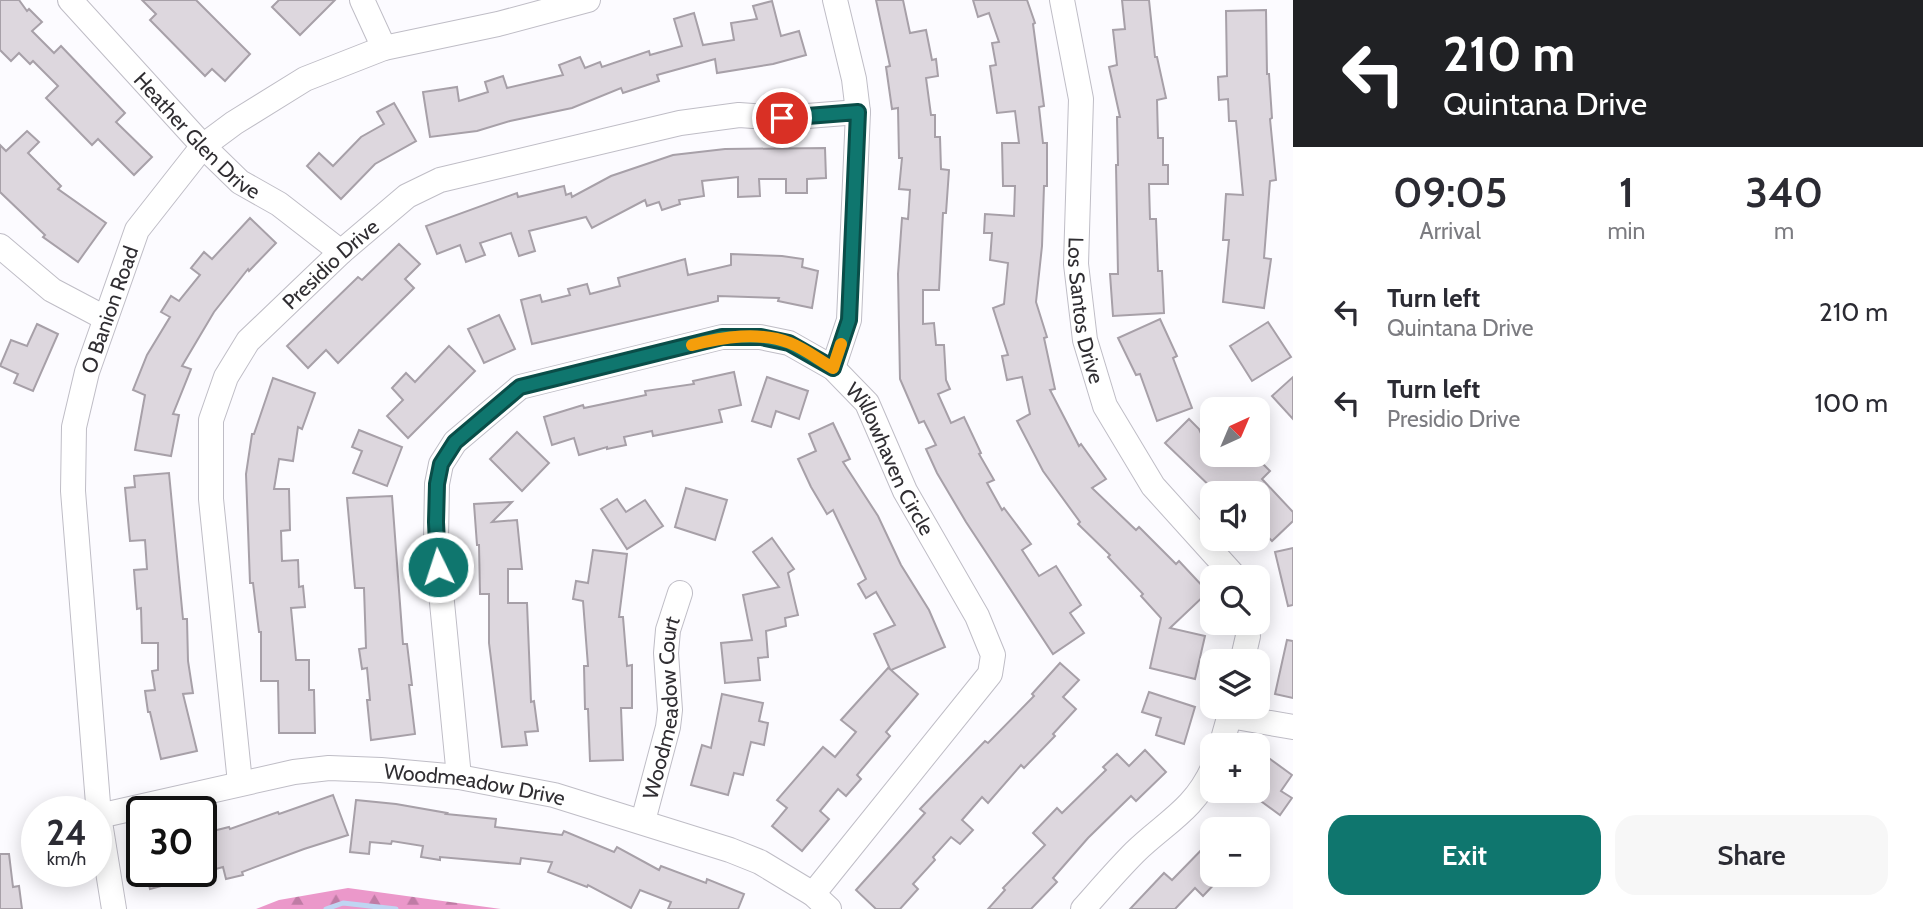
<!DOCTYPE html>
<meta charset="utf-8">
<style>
body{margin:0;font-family:Cabin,sans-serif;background:#f7f7f7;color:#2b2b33;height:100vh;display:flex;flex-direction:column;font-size:26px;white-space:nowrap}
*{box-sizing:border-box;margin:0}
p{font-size:23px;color:#7c7c81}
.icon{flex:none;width:38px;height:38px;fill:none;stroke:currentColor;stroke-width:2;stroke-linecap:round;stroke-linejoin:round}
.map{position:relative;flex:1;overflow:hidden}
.drawer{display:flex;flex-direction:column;background:#fff;width:630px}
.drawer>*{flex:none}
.top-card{background:#202124;color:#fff;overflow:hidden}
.needle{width:46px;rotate:44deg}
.tools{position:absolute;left:1200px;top:397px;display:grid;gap:14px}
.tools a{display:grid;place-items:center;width:70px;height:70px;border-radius:14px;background:#fff;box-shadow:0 4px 18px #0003;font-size:35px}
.speed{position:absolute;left:21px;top:796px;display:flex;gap:14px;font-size:35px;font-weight:700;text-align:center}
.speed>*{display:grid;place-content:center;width:91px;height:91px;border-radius:50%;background:#fff;box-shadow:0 4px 18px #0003;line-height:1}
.speed small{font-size:18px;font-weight:400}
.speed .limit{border:4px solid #111;border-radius:10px;background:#fff;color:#111}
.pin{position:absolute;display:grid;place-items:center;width:60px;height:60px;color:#fff;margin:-30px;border:4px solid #fff;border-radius:50%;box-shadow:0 2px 7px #0007}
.me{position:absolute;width:77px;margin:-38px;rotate:356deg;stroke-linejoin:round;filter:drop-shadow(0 0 5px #0008)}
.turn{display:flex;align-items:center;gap:24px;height:147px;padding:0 35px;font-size:32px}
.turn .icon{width:91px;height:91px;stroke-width:2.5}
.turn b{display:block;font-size:49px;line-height:60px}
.eta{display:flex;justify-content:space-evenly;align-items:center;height:119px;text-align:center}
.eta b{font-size:42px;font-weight:600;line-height:49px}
.cta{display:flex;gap:14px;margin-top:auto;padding:14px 35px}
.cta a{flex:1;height:80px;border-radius:21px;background:#0f766e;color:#fff;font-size:28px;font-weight:600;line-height:80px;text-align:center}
.cta a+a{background:#f7f7f7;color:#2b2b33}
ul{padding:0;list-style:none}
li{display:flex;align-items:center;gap:21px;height:91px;padding:0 35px}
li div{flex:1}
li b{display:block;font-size:26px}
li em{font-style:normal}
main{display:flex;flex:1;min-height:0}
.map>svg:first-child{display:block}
</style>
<main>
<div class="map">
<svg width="1293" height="909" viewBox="0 0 1293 909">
<defs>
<pattern id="forest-firs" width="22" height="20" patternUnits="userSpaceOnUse" patternTransform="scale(1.75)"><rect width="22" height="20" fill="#eb98ca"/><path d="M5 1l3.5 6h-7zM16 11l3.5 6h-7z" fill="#bf7ca5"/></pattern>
</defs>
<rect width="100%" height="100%" fill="#fcfbff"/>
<polygon fill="url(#forest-firs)" points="348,888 501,909 256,909 279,900"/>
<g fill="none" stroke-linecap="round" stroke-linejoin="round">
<polyline stroke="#bfd5f2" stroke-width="5" points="326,909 343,903 396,909"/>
</g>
<g fill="#ddd7de" stroke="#a7a0a8" stroke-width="2">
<polygon points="0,0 19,0 27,11 29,9 42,22 32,31 54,53 61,46 125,113 116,122 152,157 134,175 98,139 92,145 46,98 58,86 33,61 30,64 19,53 11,61 0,50"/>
<polygon points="142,0 196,0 250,54 225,81 212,69 205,76 150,20 156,14"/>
<polygon points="279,0 335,0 300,35 272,7"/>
<polygon points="876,0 903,0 910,33 926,30 932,60 936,59 938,76 926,78 931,115 935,115 935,137 940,137 941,169 949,170 946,213 943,213 939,290 923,290 923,324 934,323 936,345 944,345 946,380 950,389 938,394 951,423 964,417 981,453 979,454 994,480 987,483 1002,510 1004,508 1031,544 1022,550 1039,576 1056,566 1081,605 1070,613 1084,633 1053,654 966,522 937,473 926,449 936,445 924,421 919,423 900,379 898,274 902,218 908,219 910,190 899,189 902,158 899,158 898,108 892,109 886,67 890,66"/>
<polygon points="973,0 1027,0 1035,23 1033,24 1044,106 1039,107 1043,143 1047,143 1047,186 1044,186 1042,246 1036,302 1047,337 1044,338 1055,389 1050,390 1079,446 1081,444 1106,479 1092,488 1136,530 1139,527 1176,564 1179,561 1208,592 1170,628 1205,636 1195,679 1150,668 1161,618 1141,596 1143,594 1108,557 1110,555 1078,524 1080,522 1043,471 1017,421 1030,414 1022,377 1007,380 1002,356 1008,355 993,308 1004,304 1008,263 990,260 992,233 984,233 985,214 1014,216 1015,186 1003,186 1002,143 1019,143 1015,111 997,113 990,66 996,65 992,43 999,42 989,13 978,17"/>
<polygon points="1122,0 1149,0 1155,57 1157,57 1166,98 1157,100 1158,138 1163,138 1163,165 1168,165 1168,184 1149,184 1150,219 1156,219 1158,271 1162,271 1164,313 1113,316 1110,274 1118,274 1116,165 1118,165 1117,117 1120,117 1109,67 1117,65 1113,30 1125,29"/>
<polygon points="772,1 781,36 799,31 806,55 773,64 717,73 715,59 657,75 659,81 623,93 621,88 572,108 510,121 477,131 430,137 423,92 457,87 459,101 488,92 485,82 503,76 507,88 563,75 559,65 580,57 585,68 600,62 602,67 649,51 650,55 682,46 674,19 694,13 703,45 734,40 731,23 757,19 753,6"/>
<polygon points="1266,10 1267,74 1269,74 1272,118 1270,119 1276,180 1270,181 1264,258 1271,259 1264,308 1223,302 1229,240 1223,240 1226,194 1243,195 1236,121 1229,121 1228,99 1219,100 1218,77 1227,76 1226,11"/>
<polygon points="394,103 416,141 375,164 341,199 307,166 319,153 333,166 361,137 384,124 377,112"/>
<polygon points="27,131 39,142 28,153 61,186 58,189 106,223 78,262 43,237 45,235 0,192 0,145 6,151"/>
<polygon points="825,148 826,178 807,179 807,193 786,193 786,179 759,179 760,196 738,197 738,177 702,181 704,196 679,200 680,204 662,210 659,202 647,206 645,200 592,228 586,217 529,231 535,251 519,256 511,233 480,243 485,255 466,262 460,245 437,254 426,226 517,193 518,197 564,186 566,195 571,193 572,197 611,176 673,155 725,149"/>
<polygon points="250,218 276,243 249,271 248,269 214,312 182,366 191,369 173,414 179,415 171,456 135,450 145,395 133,390 147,355 170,317 161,312 171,296 179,301 200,275 191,268 204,252 212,259"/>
<polygon points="399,244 420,264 405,279 414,288 338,363 326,350 308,368 287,346 358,277 362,280"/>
<polygon points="731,254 782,256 803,259 802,267 818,271 812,308 778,301 779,298 718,296 718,301 532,344 521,300 540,295 542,302 570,295 568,289 587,284 590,294 620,286 618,278 685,259 688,275 731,265"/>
<polygon points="499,315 515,349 484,363 468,329"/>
<polygon points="1160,319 1177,356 1173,358 1192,408 1157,421 1140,374 1136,375 1118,338"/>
<polygon points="1268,322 1291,357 1252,381 1230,346"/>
<polygon points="37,324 58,334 33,391 14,383 18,374 0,366 11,340 27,346"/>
<polygon points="449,346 475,371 408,438 387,416 403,400 392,388 406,373 415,382"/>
<polygon points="734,372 741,405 719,410 722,422 653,436 652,431 624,437 626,445 607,449 607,447 579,455 574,438 552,445 544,417 583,405 584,408 646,395 645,391 694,384 693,381"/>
<polygon points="767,377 808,391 799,419 776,411 771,427 752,421"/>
<polygon points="1293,377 1293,419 1272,396"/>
<polygon points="273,378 315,393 302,429 298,427 293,461 279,459 274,489 289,489 290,530 281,531 282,561 298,560 299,587 303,586 305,607 291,608 296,660 309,660 309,690 314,690 315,733 279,733 278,681 261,681 261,632 259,632 253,583 250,583 246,474 252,434 254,434"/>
<polygon points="1189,419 1199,429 1203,438 1213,429 1213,455 1254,455 1270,471 1262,479 1293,512 1293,521 1272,541 1258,527 1258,494 1218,494 1165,443"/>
<polygon points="833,423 850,459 843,462 878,516 901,565 929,610 945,647 891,670 918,694 886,732 890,736 857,775 861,779 846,796 838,789 820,811 829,819 802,851 772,826 787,808 777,800 823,747 835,757 856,732 841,720 888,668 890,669 874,634 895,625 876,592 866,598 858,584 866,579 833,510 827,514 811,487 798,459 816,451 809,434"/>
<polygon points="359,430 402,447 387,486 353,473 362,451 352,447"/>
<polygon points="517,432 549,463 522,491 490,459"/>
<polygon points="169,473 183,619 187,619 188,661 193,693 183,694 197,751 161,759 150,712 148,712 145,691 155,690 152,671 158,670 158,643 142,643 141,608 137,609 134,570 147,569 145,540 130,541 125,488 135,487 134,476"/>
<polygon points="686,488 727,500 715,540 675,527"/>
<polygon points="392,496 403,644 407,644 412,685 409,685 415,734 371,740 367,700 370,700 367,668 362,669 359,649 366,648 364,588 355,588 347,498"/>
<polygon points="617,499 626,512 645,500 663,526 627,549 601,509"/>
<polygon points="512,502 492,522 517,520 522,569 508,569 508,603 527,603 531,702 534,701 538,731 525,732 527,745 502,747 489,643 489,594 480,594 479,545 477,545 474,504"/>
<polygon points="772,538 794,569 788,573 798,615 785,618 786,626 766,631 768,657 758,658 760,680 725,683 721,643 752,640 743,595 779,587 753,552"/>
<polygon points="1293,548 1293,605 1288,606 1275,552"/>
<polygon points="593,550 627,554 619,617 623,617 627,666 632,665 632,708 621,708 623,760 590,761 588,709 585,709 584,666 588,666 583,601 573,599 576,581 588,583"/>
<polygon points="1287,640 1293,641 1293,698 1275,694"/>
<polygon points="1060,663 1079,680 1063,697 1076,709 1053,734 1055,736 1024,768 1021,765 988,803 982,797 962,820 973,830 960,844 951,837 933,857 935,860 913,884 918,889 900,909 876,909 856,890 925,813 920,809 985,741 988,743 1034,696 1032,694"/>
<polygon points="1149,692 1195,707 1184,744 1156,735 1161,718 1142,712"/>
<polygon points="722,694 763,703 759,721 768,723 764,745 751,742 743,775 734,773 728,795 691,785 702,745 711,748"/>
<polygon points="1145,750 1166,772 1136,801 1131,796 1088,838 1053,878 1057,882 1031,909 988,909 1005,890 1003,888 1045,845 1033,833 1057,808 1062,813 1106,770 1103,767 1117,754 1129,766"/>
<polygon points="1266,756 1292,775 1281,791 1292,798 1280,815 1258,799 1258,767"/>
<polygon points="333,795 348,835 304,849 242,872 243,875 226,879 223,867 201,873 201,834 229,827 230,829 278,812 279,814"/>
<polygon points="356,800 396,804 447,813 446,814 496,819 495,827 562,835 564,831 614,852 617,847 659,870 661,866 706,883 707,879 744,894 738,909 668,909 671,902 640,890 631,908 588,885 587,887 548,872 552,862 521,858 520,864 440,857 440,860 421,857 423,846 392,841 391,844 370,842 369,854 350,852"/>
<polygon points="1213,838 1213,875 1223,875 1203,896 1195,888 1175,909 1130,909 1164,873 1172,880"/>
<polygon points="0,854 9,854 13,887 19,886 22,909 0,909"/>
<polygon points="146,872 199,872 199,876 150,889"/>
</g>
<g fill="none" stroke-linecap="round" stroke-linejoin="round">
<defs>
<g id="minor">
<path id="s1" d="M70 0 203 146 240 182 279 204 341 252"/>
<polyline points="362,0 384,48"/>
<path id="s2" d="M1062 0 1081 99 1076 264 1085 340 1105 406 1153 486 1236 578"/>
<polyline points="0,246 52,290 105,318"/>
<polyline points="833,368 849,320 858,112 854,79 835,0"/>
<polyline points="1242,662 1248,636 1246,623"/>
<polyline points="1230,716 1293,727"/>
<polyline points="1221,746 1232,707"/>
<path id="s3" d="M459 777 436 541 437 484 441 464 455 442 520 387 722 337H760L789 343 833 368 867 403 905 491 977 616 993 655 990 674 813 894"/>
<path id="s4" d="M240 783 211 499V420L226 377 248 341 341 252 407 196 440 180 680 123 739 115 782 118 858 112"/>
<path id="s5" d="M99 816 294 772 329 768 381 770 459 777 554 795 730 850 760 862 813 894 829 909"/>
<path id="s6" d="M643 821 668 727 670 710 666 653 668 630 680 593"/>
<path id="s7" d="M114 909 99 816 73 491 74 427 87 372 137 230 203 146 234 123 305 79 384 48 498 24 588 0"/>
<path d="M1083 909C1100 890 1117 870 1135 852 1166 822 1194 810 1213 768"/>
</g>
</defs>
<use href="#minor" stroke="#bfbdc6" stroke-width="26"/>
<use href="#minor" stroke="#fff" stroke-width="24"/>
</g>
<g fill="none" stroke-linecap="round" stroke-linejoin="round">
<defs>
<polyline id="route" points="438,567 436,522 437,484 441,464 455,442 520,387 722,337 761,337 789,343 833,368 849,320 858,112 782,118"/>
</defs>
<use href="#route" stroke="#0a4d48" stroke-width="18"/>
<use href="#route" stroke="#0f766e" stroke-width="12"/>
<path stroke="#f59e0b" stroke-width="12" d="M692 345C723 337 759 331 790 343 805 349 819 360 833 368L841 344"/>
</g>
<g text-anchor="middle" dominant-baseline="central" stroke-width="5" stroke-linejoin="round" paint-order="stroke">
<g font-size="21" fill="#302e32" stroke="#fff">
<text stroke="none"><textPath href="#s1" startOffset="186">Heather Glen Drive</textPath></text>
<text stroke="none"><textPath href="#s4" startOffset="565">Presidio Drive</textPath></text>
<text stroke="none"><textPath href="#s7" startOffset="607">O Banion Road</textPath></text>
<text stroke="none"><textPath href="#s2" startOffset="313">Los Santos Drive</textPath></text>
<text stroke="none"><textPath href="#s3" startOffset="861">Willowhaven Circle</textPath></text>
<text stroke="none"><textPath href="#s6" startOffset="116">Woodmeadow Court</textPath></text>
<text stroke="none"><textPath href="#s5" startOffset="382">Woodmeadow Drive</textPath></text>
</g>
</g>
</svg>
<div class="tools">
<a><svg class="needle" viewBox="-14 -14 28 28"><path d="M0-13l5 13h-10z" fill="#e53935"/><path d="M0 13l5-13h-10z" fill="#7c7c81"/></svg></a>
<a><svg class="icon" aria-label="sound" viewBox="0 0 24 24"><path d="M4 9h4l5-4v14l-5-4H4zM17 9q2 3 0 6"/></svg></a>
<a><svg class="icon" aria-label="search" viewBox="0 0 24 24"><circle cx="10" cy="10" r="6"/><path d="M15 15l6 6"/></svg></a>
<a><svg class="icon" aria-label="layers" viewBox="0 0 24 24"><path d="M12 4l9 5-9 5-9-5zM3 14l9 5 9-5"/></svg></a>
<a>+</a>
<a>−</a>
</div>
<div class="speed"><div>24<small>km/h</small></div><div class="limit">30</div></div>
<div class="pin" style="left:782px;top:118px;background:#d93025"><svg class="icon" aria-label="arrive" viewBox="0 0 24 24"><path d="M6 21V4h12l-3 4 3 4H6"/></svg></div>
<svg class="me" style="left:438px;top:567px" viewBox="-20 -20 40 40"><circle r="17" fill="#0f766e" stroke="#fff" stroke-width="3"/><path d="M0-11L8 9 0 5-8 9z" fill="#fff"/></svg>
</div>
<section class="drawer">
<div class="top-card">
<div class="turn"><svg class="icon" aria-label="left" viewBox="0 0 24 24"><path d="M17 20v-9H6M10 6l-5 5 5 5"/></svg><div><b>210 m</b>Quintana Drive</div></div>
</div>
<div class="eta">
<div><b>09:05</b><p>Arrival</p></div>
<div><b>1</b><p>min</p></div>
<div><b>340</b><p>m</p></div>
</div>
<ul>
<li><svg class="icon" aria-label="left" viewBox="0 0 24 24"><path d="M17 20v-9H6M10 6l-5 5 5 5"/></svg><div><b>Turn left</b><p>Quintana Drive</p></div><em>210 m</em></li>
<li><svg class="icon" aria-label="left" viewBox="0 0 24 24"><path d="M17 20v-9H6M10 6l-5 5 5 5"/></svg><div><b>Turn left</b><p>Presidio Drive</p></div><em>100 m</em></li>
</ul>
<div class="cta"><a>Exit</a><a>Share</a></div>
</section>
</main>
